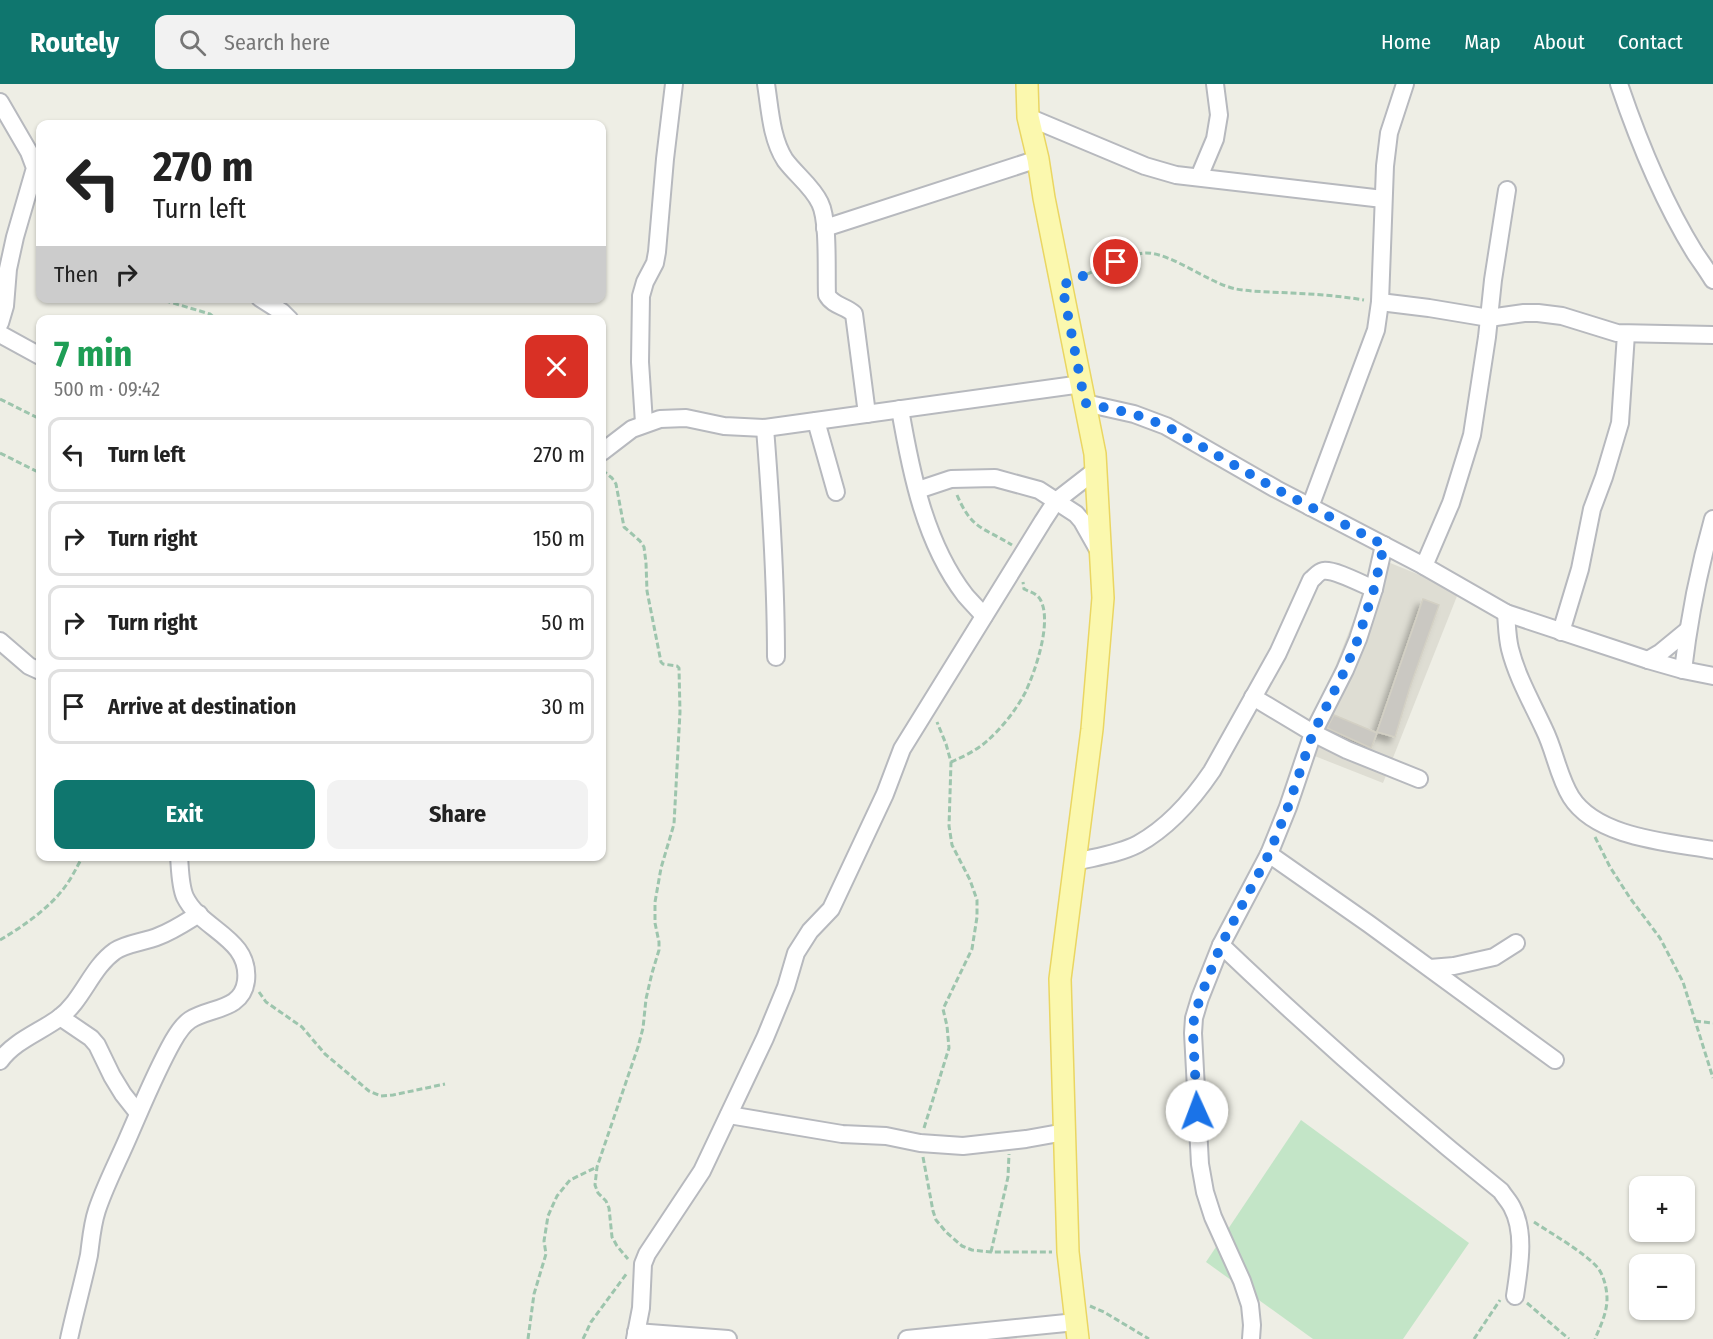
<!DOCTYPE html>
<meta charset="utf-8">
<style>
body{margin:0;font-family:"Fira Sans Condensed",sans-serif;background:#f2f2f2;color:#222;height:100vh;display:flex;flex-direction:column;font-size:22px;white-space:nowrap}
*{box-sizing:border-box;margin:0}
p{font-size:20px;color:#767676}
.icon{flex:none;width:33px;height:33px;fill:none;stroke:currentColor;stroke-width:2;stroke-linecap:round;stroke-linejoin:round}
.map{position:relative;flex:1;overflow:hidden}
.drawer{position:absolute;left:36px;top:231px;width:570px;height:546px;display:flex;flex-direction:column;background:#fff;border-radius:12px;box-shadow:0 2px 4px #0004}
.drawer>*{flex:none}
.hud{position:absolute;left:36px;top:36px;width:570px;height:183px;border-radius:12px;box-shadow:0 2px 4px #0004;background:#fff;color:#222;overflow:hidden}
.tools{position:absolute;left:1629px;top:1092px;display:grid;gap:12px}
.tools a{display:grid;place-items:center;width:66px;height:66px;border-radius:12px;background:#fff;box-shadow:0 2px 4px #0004;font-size:30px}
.pin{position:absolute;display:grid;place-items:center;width:51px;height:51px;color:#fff;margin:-26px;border:3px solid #fff;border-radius:50%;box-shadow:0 2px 6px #0007}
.me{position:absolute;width:66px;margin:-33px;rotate:358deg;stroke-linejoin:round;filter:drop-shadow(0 0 4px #0008)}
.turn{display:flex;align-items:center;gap:21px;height:126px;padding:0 18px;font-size:27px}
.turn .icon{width:78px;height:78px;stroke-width:2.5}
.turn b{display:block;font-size:42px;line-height:51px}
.then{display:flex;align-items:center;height:57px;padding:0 18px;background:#0003;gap:12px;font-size:22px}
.round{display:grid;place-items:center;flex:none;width:63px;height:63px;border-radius:12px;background:#f2f2f2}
.head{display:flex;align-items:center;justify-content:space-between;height:102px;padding:0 18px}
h1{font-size:36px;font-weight:700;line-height:45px;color:#1e9e55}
.button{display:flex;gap:12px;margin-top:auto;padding:12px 18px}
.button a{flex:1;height:69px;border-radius:12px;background:#0f766e;color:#fff;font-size:24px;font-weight:700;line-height:69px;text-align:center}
.button a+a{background:#f2f2f2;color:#222}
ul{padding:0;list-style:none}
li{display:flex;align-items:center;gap:18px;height:75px;margin:0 12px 9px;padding:0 6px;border:3px solid #e0e0e0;border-radius:12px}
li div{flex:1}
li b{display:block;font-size:22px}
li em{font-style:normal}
header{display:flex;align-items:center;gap:36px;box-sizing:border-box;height:84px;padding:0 30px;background:#0f766e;color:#fff}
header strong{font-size:28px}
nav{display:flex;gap:33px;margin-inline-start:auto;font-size:21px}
.search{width:420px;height:54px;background:#f2f2f2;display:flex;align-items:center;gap:15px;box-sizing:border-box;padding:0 21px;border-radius:12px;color:#767676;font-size:22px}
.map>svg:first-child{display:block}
</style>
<header>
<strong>Routely</strong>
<div class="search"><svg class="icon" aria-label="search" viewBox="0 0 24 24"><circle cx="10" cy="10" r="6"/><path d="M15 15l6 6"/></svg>Search here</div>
<nav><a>Home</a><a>Map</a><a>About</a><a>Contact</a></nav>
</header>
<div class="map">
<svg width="1713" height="1255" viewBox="0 0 1713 1255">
<defs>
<filter id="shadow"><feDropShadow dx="-5.5" dy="5.5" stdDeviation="3" flood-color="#0004"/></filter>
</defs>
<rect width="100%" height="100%" fill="#eeeee5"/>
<polygon fill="#deddd3" points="1378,474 1459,507 1383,699 1302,667"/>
<polygon fill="#c3e5c7" points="1301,1036 1469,1159 1403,1255 1313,1255 1206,1178"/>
<g fill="#cac8c2" stroke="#d3d0c4" stroke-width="1.5" filter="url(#shadow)">
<polygon points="1423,515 1439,521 1410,603 1395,653 1377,648"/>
<polygon points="1334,631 1377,649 1371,664 1327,644"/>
</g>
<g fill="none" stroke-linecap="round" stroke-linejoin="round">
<defs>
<g id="minor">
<path d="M766 0C770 25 771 54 785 76 796 91 812 102 820 119 829 137 826 188 827 211 833 222 846 222 854 230L867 330"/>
<path d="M1619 0C1638 56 1664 119 1695 169 1701 178 1707 186 1713 196"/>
<polyline points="0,18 29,68 35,84 15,153 8,185 5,222 0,239"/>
<polyline points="1028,33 1145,82 1176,91 1383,115"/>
<polyline points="1199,93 1215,55 1219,31 1215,0"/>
<polyline points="825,144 1038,75"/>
<polyline points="260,214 282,228 290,236"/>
<polyline points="1380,218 1429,224 1489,234 1524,229 1538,229 1562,232 1617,249 1713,251"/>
<polyline points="0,250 40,272"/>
<polyline points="1085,319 1134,330 1166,342 1276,405 1424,482 1506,529 1648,576 1683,586 1713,592"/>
<path d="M900 325C911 389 925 459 965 511 971 518 978 525 984 532"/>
<polyline points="816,337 836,408"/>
<polyline points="644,339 640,278 641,212 645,198 655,179 657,168 665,75 674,0"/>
<path d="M765 344C771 420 776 496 776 573"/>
<polyline points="602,368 632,345 660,335 686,334 724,342 765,344 1082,300"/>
<polyline points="918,406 951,395 995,394 1039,406 1076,430 1082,437 1100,469"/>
<polyline points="1310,423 1376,246 1380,218 1385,82 1389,49 1405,0"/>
<polyline points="1424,482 1451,419 1472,351 1487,253 1493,196 1507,106"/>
<path d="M1506 529C1507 540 1507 553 1510 565 1517 593 1532 619 1544 645 1555 667 1558 692 1571 713 1597 754 1669 758 1713 766"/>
<polyline points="1561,548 1580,485 1592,425 1604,393 1620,339 1626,250"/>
<polyline points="0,557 29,582 40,587"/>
<polyline points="1648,576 1660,569 1688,546"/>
<path d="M1683 586C1689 535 1699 484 1713 435"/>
<polyline points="1253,613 1313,649 1347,666 1419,695"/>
<polyline points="1269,770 1369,840 1555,976"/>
<path d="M1075 778C1095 773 1119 770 1138 760 1169 743 1193 715 1212 687L1278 569 1311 496C1315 493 1318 488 1323 487 1334 485 1362 500 1374 505"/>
<path d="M1221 861C1311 947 1404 1029 1501 1107 1504 1112 1509 1117 1512 1123 1526 1149 1519 1184 1515 1212"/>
<polyline points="1430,884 1454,882 1494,873 1516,859"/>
<polyline points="60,933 91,954 97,961 112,992 123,1010 138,1029"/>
<path d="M0 977C14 957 40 948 59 934 83 916 91 884 115 867 127 859 145 858 159 852 173 847 186 838 199 830"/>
<polyline points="729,1031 842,1050 886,1052 920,1059 963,1062 1026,1055 1065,1048"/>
<polyline points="636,1248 728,1255"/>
<path d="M69 1255C75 1227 83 1199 89 1171 91 1156 92 1141 97 1126 105 1102 117 1079 127 1056 142 1022 155 989 173 957 177 950 184 940 190 936 210 923 242 927 246 897 251 854 201 846 185 813 180 802 180 784 179 772"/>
<polyline points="635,1255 641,1224 643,1180 647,1170 702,1087 765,954 786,903 796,869 810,847 831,825 885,710 902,665 1043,437 1056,417 1096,386"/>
<polyline points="907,1255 1076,1238"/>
<polyline points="1251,1255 1252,1241 1250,1221 1242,1197 1213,1133 1205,1108 1200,1080 1193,949 1194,934 1200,914 1221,861 1269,770 1288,723 1313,649 1345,586 1358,555 1374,505 1384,461"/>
</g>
<polyline id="major" points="1027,0 1028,33 1038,75 1044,114 1095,370 1103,514 1092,645 1060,895 1068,1168 1078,1255"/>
</defs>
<use href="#minor" stroke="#b7b9be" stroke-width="20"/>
<use href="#major" stroke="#ead662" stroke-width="24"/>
<g stroke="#9dc5ad" stroke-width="3" stroke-dasharray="6 3" stroke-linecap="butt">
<path d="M1078 194C1098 186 1125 170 1146 169 1172 169 1208 199 1236 205 1254 208 1273 208 1291 209 1315 210 1340 212 1364 216"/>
<polyline points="156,214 210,230 217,236"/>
<polyline points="0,315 40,335"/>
<polyline points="0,369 40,389"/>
<polyline points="602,386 612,394 616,400 624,443 640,457 644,463 646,479 647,507 661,578 663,580 677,582 679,584 680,628 674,740 661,784 655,818 655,839 659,858 659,866 652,889 646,915 643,944 638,963 597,1083 595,1101 598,1109 606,1117 609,1124 612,1153 617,1162 628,1175"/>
<path d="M957 411C972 446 983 443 1012 461"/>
<path d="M951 678C963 673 977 666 987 657 1001 645 1016 626 1025 609 1035 588 1053 537 1040 515 1036 509 1030 508 1024 505L1023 498"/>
<polyline points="1595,753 1610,783 1630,814 1660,854 1683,898 1713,994"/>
<path d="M0 856C25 841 53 822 69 797 74 789 78 781 83 772"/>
<polyline points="259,908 266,918 302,943 325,970 369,1007 381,1012 393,1011 445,1000"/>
<polyline points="1695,937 1713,939"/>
<polyline points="924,1044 949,964 947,942 943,925 972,865 977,833 977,816 970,796 952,761 949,742 951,678 946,660 937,638"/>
<polyline points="923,1073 933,1127 936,1136 946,1148 962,1162 972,1166 991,1168 1052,1168"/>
<path d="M1534 1138C1552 1150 1584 1168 1598 1184 1604 1192 1607 1205 1607 1215 1607 1229 1600 1243 1595 1255"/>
<polyline points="991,1168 1008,1093 1009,1070"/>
<polyline points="1527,1219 1569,1255"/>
<polyline points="1090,1222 1104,1228 1149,1255"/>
<polyline points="528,1255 534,1210 546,1170 544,1157 548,1132 557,1112 570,1096 597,1083"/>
<polyline points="583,1255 591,1238 627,1189"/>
<polyline points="1474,1255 1500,1216"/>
</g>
<use href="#minor" stroke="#fff" stroke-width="16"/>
<use href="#major" stroke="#fbf8ae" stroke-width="21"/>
</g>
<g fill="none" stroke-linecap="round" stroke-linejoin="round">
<polyline stroke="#1a73e8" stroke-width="10" stroke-dasharray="0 18" points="1116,178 1062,201 1085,319 1134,330 1166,342 1276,405 1384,461 1374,505 1358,555 1345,586 1313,649 1288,723 1269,770 1221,861 1200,914 1194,934 1193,949 1197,1027"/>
</g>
</svg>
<div class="tools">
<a>+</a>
<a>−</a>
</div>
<div class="pin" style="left:1116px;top:178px;background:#d93025"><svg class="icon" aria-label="arrive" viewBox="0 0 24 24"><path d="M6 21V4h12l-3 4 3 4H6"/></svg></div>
<svg class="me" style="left:1197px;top:1027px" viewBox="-20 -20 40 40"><circle r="19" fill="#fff"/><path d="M0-13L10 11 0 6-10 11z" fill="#1a73e8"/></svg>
<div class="hud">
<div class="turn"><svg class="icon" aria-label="left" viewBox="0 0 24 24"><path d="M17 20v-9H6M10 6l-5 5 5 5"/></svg><div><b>270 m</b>Turn left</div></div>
<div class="then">Then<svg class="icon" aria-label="right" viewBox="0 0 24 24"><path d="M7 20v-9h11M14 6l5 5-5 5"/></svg></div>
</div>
<section class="drawer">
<div class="head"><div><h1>7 min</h1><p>500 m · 09:42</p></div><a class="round" style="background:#d93025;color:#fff"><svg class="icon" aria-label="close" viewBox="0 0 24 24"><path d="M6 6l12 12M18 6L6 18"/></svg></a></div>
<ul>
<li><svg class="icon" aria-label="left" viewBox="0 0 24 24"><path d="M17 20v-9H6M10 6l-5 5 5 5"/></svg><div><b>Turn left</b></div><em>270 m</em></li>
<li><svg class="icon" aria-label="right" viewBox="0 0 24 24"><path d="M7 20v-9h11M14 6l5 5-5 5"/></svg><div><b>Turn right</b></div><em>150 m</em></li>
<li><svg class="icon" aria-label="right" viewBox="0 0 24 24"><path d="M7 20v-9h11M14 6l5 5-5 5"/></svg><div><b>Turn right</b></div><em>50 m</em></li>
<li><svg class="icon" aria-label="arrive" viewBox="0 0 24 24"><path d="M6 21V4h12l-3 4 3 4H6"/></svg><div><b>Arrive at destination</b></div><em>30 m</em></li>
</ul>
<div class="button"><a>Exit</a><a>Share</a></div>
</section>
</div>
